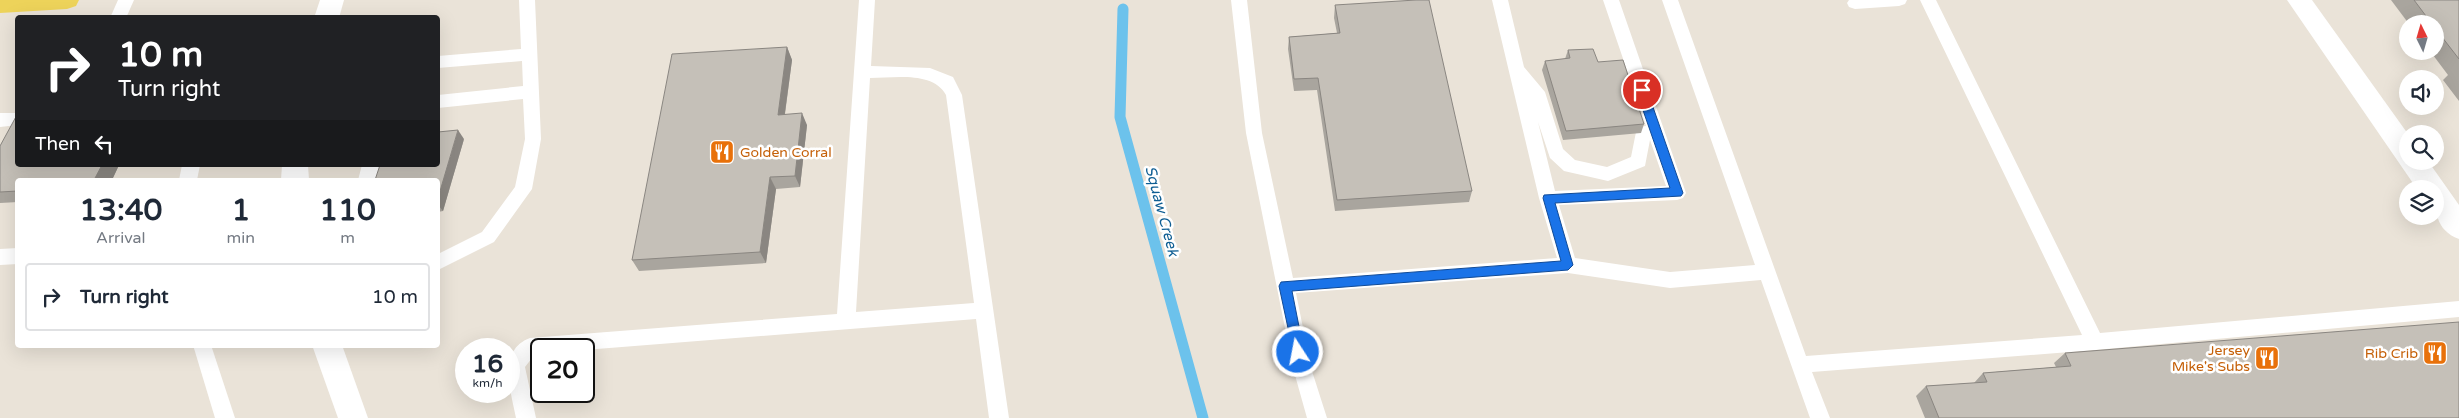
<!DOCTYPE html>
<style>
body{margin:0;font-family:"Varela Round",sans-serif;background:#f6f6f7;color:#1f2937;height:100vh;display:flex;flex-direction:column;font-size:19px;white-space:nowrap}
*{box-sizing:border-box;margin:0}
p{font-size:16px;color:#747a83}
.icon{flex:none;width:28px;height:28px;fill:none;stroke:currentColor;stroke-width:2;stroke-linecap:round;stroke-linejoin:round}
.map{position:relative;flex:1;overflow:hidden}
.sheet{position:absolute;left:15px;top:178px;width:425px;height:170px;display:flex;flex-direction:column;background:#fff;border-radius:5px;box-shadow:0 5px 20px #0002}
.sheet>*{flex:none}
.guide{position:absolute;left:15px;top:15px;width:425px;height:152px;border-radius:5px;box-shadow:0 5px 20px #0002;background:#202124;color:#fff;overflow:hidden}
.needle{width:32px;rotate:355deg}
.fabs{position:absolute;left:2399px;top:15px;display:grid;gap:10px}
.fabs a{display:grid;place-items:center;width:45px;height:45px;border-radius:50%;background:#fff;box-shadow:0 5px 20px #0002;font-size:25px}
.speed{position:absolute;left:455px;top:338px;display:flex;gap:10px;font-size:25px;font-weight:700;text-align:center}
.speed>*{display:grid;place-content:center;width:65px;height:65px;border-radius:50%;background:#fff;box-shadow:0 5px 20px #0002;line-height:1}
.speed small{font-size:12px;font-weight:400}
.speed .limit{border:2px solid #111;border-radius:8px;background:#fff;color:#111}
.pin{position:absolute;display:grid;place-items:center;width:42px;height:42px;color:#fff;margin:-21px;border:2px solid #fff;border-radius:50%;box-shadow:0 1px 5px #0007}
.me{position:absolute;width:55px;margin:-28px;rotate:349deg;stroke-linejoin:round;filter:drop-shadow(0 0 4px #0008)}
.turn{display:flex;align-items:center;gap:18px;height:105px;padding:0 20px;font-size:22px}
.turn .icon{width:65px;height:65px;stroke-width:2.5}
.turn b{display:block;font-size:35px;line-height:42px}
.then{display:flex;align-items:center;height:48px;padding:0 20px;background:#0003;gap:10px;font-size:19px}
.eta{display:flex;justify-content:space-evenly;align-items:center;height:85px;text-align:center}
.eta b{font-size:30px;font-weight:700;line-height:35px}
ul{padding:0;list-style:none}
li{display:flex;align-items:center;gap:15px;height:68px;margin:0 10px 8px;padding:0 10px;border:2px solid #e0e1e3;border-radius:5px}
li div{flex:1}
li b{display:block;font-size:19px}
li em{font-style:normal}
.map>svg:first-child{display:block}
</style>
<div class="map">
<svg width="2459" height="418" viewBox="0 0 2459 418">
<rect width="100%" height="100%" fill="#eae3d8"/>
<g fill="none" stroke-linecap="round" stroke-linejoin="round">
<polyline stroke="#6cc2ec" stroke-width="11" points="1123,9 1120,117 1203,418"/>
<g fill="#fff" fill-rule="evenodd">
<polygon points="118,0 134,0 126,18 110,18"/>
<polygon points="519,0 535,0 541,139 532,189 494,242 438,270 438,254 482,232 515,187 525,139 523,99 438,108 438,95 523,86 522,61 438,68 438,56 521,49"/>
<path d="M859 0H875L871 66 930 68 953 77 962 95 1009 418H989L976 319 584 350 541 349V353L535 354 525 367 536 418H516C511 392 497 350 530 338L837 314ZM870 78C894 78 933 71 946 95L974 303 856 312Z"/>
<path d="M1231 0H1247L1262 133 1293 278 1557 258 1539 198 1492 0H1508L1524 67 1545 92 1563 149 1575 160 1607 167 1631 157 1637 127 1646 126 1603 0H1619L1686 193 1683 198 1677 200 1559 205 1575 258 1670 272 1755 265 1662 0H1678L1806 356 2082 335 1920 0H1936L2100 333 2459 301V317L2095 350 1812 372 1830 418H1810L1761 280 1670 288 1568 273 1296 293 1311 368 1327 418H1307L1293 368 1246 133ZM1538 122 1550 158 1564 171 1608 181 1645 166 1650 140 1666 186 1555 191Z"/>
<polygon points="1849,0 1907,0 1905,4 1899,6 1855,9 1849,7 1847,3"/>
<polygon points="0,113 18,113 18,125 0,127"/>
<polygon points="182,165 200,165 197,180 179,180"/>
<polygon points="362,165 380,165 376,180 358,180"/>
<polygon points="18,248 18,264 0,265 0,249"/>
<polygon points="193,345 211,345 235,418 215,418"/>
</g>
<g fill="#fff" fill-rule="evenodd">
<polygon points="320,0 344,0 339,18 314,18"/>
<path d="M2287 0H2312L2408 134V161H2428L2459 205V239C2435 230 2435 210 2435 189H2417Z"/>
<polygon points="282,165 308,165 309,180 281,180"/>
<polygon points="312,345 342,345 368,418 338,418"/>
</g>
<polygon fill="#edd35a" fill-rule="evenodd" points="0,0 79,0 76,6 67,9 0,13"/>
</g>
<g fill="#a9a59e">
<polygon points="2391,0 2459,0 2459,101 2443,80 2448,75 2430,51 2435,51 2435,24 2409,24"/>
<polygon points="1335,5 1472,191 1469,202 1335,211 1317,90 1294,91 1288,49 1289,37 1337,33 1334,18"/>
<polygon points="787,47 792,60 785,114 807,125 800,187 776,189 766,263 639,271 632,260"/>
<polygon points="1568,50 1598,62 1644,124 1641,133 1563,140 1542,70 1545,61 1565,59"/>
<polygon points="464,139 443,211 438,212 438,180"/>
<polygon points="0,146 119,165 112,180 18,180 18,202 0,203"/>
<polygon points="2065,353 2459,418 1925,418 1916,396 1926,386 1974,383 1983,373 2056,367 2054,363"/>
</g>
<g fill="#8a8681">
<polygon points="787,47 792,60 783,127 778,115"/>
<polygon points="802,113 807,125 800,187 795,176"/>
<polygon points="458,130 464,139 443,211 438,205 438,198"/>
<polygon points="102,165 119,165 112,180 94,180"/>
<polygon points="770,177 776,189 766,263 760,252"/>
</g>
<g fill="#c5c0b8" stroke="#8a8681">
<polygon points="1416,0 1429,0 1472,191 1337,200 1318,78 1294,79 1289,37 1340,33 1335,5"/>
<polygon points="2414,0 2459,0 2459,59 2435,28 2435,24 2432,24"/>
<polygon points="787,47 778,115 802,113 795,176 770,177 760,252 632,260 672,54"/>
<polygon points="1593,49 1598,62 1623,60 1644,124 1566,131 1545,61 1570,58 1568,50"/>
<polygon points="18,113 18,165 102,165 94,180 18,180 18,191 0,192 0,146"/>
<polygon points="458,130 438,198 438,180 375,180 380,165 438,165 438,132"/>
<polygon points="2459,322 2459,418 1939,418 1926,386 1987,382 1983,373 2071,366 2065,353"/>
</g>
<polygon fill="#1a73e8" stroke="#114b97" points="1642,86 1647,90 1683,193 1681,196 1555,203 1573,265 1568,270 1292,291 1304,352 1303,356 1294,356 1279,286 1281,282 1561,261 1543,198 1544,195 1670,188 1636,90"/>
<defs>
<symbol id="restaurant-square" viewBox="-11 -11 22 22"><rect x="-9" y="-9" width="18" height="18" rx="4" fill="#e8710a" stroke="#fff"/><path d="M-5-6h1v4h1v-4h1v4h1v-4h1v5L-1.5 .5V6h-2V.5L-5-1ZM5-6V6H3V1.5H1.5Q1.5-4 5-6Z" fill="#fff"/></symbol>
</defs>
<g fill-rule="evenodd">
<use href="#restaurant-square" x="708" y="138" width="28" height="28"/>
<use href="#restaurant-square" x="2421" y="339" width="28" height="28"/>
<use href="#restaurant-square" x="2253" y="344" width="28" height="28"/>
</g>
<g text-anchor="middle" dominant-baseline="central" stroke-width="5" stroke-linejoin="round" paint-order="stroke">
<g font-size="14" fill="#c56008" stroke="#fff" text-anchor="end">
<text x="740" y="152" text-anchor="start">Golden Corral</text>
<text x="2250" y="350">Jersey<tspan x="2250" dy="16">Mike's Subs</tspan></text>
<text x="2418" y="353">Rib Crib</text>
</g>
<g font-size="15" font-style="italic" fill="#0f5e93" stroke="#fff">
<text transform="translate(1162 211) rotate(75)">Squaw Creek</text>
</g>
</g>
</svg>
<div class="fabs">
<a><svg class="needle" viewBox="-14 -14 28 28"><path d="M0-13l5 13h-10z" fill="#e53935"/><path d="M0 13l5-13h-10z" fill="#747a83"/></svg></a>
<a><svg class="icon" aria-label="sound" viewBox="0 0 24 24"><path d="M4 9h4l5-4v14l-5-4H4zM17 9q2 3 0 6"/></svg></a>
<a><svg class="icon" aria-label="search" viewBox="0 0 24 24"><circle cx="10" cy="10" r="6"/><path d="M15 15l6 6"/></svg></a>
<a><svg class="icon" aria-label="layers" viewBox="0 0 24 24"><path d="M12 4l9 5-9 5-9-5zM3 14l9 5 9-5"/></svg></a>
</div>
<div class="speed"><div>16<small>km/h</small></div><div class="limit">20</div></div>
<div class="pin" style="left:1642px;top:90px;background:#d93025"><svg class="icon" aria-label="arrive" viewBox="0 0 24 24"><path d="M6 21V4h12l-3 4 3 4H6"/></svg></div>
<svg class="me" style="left:1298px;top:352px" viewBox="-20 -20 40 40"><circle r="17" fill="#1a73e8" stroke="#fff" stroke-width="3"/><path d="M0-11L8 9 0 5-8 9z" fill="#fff"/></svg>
<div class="guide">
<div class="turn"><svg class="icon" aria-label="right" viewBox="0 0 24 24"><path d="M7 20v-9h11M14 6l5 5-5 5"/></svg><div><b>10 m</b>Turn right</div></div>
<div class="then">Then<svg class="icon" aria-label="left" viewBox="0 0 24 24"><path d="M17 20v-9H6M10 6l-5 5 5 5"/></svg></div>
</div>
<section class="sheet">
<div class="eta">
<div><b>13:40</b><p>Arrival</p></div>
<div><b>1</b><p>min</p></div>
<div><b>110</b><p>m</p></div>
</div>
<ul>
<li><svg class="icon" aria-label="right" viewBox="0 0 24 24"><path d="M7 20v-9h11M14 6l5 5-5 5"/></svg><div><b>Turn right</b></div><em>10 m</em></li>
</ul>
</section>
</div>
